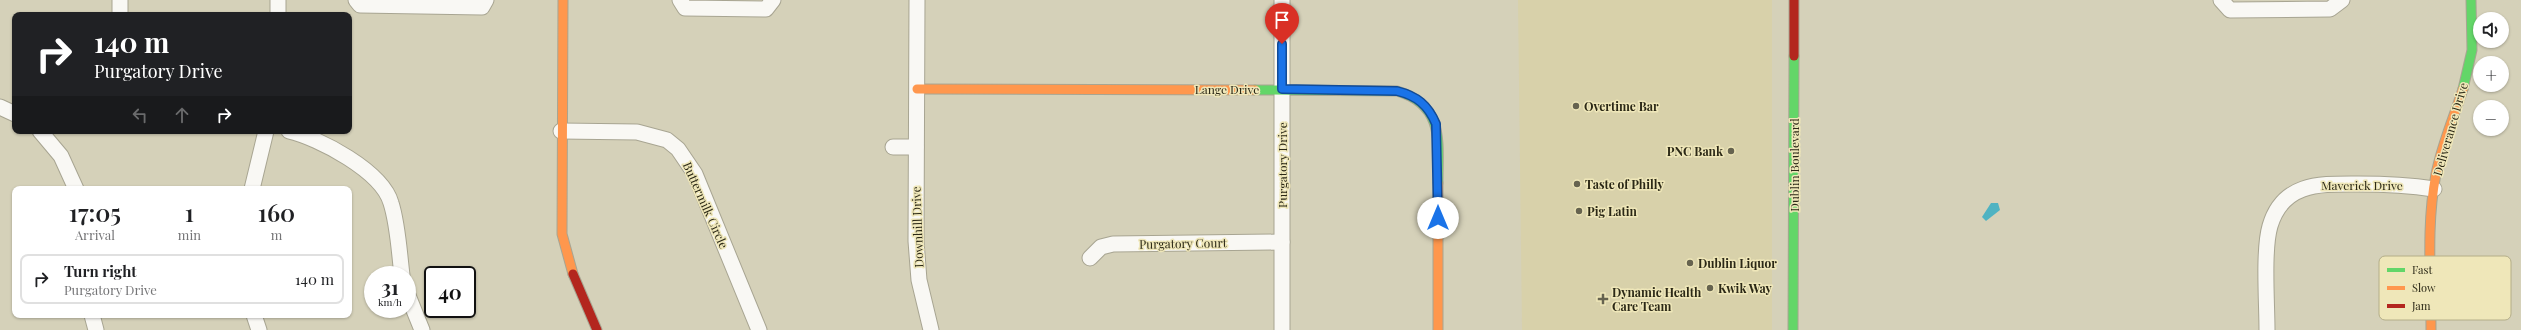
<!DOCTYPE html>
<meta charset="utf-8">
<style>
body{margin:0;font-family:"Playfair Display",serif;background:#f6f6f6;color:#202124;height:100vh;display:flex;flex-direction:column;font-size:15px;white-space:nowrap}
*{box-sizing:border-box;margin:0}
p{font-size:13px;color:#757577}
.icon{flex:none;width:22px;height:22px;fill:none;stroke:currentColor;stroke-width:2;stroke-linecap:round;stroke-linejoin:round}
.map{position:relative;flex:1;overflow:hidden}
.side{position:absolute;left:12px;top:186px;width:340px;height:132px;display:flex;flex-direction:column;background:#fff;border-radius:8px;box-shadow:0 1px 3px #0004}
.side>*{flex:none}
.hud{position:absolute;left:12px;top:12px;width:340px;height:122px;border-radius:8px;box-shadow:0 1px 3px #0004;background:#202124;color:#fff;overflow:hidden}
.fabs{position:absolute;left:2473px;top:12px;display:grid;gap:8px}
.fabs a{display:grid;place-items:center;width:36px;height:36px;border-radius:50%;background:#fff;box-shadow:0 1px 3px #0004;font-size:20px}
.speed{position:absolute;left:364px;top:266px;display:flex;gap:8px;font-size:20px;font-weight:700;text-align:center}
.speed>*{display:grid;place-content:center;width:52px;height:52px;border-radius:50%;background:#fff;box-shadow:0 1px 3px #0004;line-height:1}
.speed small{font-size:10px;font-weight:400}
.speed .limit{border:2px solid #111;border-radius:6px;background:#fff;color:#111}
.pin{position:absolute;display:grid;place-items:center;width:34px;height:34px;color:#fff;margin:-41px -17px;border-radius:50% 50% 50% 0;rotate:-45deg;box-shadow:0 0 4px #0007}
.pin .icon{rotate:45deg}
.me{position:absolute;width:44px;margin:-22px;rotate:0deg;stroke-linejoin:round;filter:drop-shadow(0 0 3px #0008)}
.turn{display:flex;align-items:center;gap:14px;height:84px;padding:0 16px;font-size:18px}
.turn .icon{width:52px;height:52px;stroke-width:2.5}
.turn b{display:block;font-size:28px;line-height:34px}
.lanes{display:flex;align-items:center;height:38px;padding:0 16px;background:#0003;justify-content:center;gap:20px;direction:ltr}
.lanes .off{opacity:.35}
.eta{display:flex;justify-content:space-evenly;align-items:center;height:68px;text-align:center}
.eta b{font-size:24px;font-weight:600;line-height:28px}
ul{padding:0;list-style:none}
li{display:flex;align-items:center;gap:12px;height:50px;margin:0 8px 6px;padding:0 8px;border:2px solid #e0e0e0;border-radius:8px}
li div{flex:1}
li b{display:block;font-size:15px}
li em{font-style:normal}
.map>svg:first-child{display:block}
</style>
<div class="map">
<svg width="2521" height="330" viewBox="0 0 2521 330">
<rect width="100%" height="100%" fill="#d5d1b9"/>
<polygon fill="#d8d1aa" points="1518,0 1772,0 1772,330 1522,330"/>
<polygon fill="#4fb3c2" points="1991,203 1998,203 2000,210 1986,221 1982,217"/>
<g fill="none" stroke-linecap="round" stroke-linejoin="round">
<defs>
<g id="street">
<polyline points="120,0 120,15"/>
<polyline points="278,0 278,15"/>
<polyline points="356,0 360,5 482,7 486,0"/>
<polyline points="680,0 685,8 766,9 773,0"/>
<polyline points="917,0 916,241 919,280 931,330"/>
<polyline points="2221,0 2230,10 2330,9 2342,0"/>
<polyline points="0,107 15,114"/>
<polyline points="40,131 61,156 76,189"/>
<path d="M289 131C319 138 382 171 391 203 398 225 399 251 402 275"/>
<polyline points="561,131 637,132 667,140 678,149 695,174 759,330"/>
<polyline points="893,147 916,147"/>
<polyline points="252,189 266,131"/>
<polyline points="1090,258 1101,247 1113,244 1282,242"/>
<polyline points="407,293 422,330"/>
<polyline points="92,315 96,330"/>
<polyline points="254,315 259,330"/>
<polyline points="1282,330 1282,0"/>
<path d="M2267 330C2267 303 2263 250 2270 226 2283 182 2320 184 2358 184 2384 184 2408 185 2434 189"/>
</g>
<g id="fast">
<polyline points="2463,89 2472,50 2471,0"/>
<path d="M1255 90 1397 91C1445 105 1438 143 1438 183"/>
<polyline points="1793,330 1794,56"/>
</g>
<g id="slow">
<polyline points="563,0 562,234 573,274"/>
<polyline points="917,89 1255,90"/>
<polyline points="1438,183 1438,330"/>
<path d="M2431 330C2431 278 2426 225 2436 174 2442 144 2454 117 2463 89"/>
</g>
<g id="jam">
<polyline points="1794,56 1794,0"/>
<polyline points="573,274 597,330"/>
</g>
</defs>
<use href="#street" stroke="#a8a592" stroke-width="17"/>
<use href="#fast" stroke="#a8a592" stroke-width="11"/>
<use href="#slow" stroke="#a8a592" stroke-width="11"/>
<use href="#jam" stroke="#a8a592" stroke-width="11"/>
<use href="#street" stroke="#f9f8f4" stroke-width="15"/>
<use href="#fast" stroke="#63d668" stroke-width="9"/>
<use href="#slow" stroke="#ff974d" stroke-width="9"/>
<use href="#jam" stroke="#b3261e" stroke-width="9"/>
</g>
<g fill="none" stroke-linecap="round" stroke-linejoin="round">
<defs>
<path id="route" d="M1282 44V89L1397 91C1417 96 1428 105 1436 124L1438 218"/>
</defs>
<use href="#route" stroke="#114b97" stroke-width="10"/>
<use href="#route" stroke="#1a73e8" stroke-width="7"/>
</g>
<g fill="#66634f" stroke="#efe7b9" stroke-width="1.5">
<circle cx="1576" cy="106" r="4"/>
<circle cx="1731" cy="151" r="4"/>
<circle cx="1577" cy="184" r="4"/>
<circle cx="1579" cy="211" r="4"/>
<circle cx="1690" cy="263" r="4"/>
<circle cx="1710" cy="288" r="4"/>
<path d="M1601 293h4v4h4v4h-4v4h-4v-4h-4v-4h4z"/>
</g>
<g text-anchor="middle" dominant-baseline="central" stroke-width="3" stroke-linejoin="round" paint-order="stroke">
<g font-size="12" fill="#2b2816" stroke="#efe7b9">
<text x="1227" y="89">Lange Drive</text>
<text transform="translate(2450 129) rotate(-74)">Deliverance Drive</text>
<text transform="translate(1282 165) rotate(-90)">Purgatory Drive</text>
<text transform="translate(1794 165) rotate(-90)">Dublin Boulevard</text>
<text x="2362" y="185">Maverick Drive</text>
<text transform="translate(706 205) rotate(66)">Buttermilk Circle</text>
<text transform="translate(917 227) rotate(-92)">Downhill Drive</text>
<text transform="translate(1183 243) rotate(-1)">Purgatory Court</text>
</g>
<g font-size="12" font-weight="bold" fill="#2b2816" stroke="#efe7b9" text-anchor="start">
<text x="1584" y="106">Overtime Bar</text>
<text x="1723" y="151" text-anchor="end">PNC Bank</text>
<text x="1585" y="184">Taste of Philly</text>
<text x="1587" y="211">Pig Latin</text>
<text x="1698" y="263">Dublin Liquor</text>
<text x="1718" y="288">Kwik Way</text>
<text x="1612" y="292">Dynamic Health<tspan x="1612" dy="14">Care Team</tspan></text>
</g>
</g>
<rect x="2379" y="256" width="132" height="64" rx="6" fill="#efe7b9" stroke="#b4ae88" stroke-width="1"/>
<rect x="2387" y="268" width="18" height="4" fill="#63d668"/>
<rect x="2387" y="286" width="18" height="4" fill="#ff974d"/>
<rect x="2387" y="304" width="18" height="4" fill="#b3261e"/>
<g font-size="11" fill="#2b2816">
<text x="2412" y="274">Fast</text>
<text x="2412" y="292">Slow</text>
<text x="2412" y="310">Jam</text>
</g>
</svg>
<div class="fabs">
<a><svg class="icon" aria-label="sound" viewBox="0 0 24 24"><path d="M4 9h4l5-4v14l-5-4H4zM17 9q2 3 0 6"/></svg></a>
<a>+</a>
<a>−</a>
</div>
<div class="speed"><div>31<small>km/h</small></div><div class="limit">40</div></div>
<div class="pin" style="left:1282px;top:44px;background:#d93025"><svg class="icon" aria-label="arrive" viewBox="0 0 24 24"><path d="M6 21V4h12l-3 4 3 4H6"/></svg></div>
<svg class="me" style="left:1438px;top:218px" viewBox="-20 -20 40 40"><circle r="19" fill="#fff"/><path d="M0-13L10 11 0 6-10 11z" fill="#1a73e8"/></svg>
<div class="hud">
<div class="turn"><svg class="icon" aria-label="right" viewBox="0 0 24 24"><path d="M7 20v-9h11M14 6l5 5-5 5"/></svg><div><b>140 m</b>Purgatory Drive</div></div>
<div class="lanes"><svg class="icon off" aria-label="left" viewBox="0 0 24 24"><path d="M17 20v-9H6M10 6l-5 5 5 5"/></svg><svg class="icon off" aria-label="ahead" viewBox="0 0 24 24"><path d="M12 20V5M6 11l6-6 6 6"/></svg><svg class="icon" aria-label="right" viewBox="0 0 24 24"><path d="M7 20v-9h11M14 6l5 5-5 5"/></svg></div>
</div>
<section class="side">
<div class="eta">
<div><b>17:05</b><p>Arrival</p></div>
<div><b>1</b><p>min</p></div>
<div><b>160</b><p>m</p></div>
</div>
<ul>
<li><svg class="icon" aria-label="right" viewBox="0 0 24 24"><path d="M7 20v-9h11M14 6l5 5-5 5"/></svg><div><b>Turn right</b><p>Purgatory Drive</p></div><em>140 m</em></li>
</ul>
</section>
</div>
